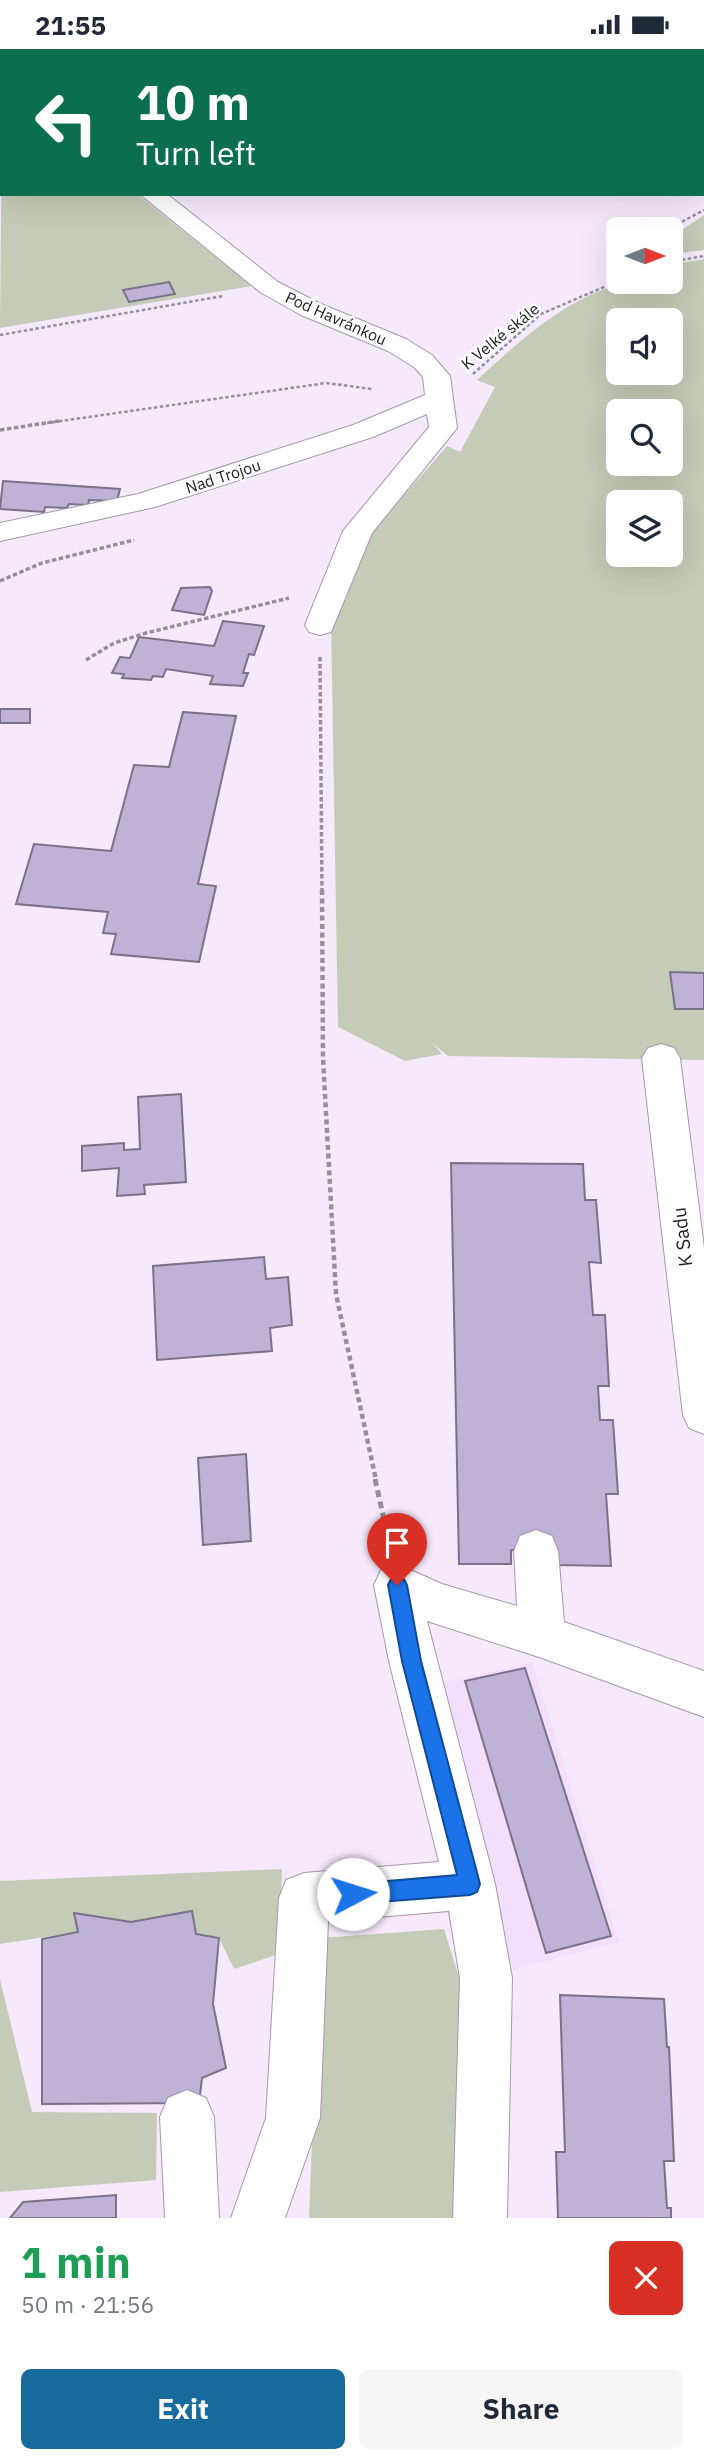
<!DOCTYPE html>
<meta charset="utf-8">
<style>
body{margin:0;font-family:"IBM Plex Sans",sans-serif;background:#f6f6f7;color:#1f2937;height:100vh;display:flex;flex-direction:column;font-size:26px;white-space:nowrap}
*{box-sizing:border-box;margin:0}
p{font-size:23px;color:#747a83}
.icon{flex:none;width:38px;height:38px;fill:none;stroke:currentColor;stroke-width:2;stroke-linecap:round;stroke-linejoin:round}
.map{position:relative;height:2169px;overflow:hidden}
.sheet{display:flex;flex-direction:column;background:#fff;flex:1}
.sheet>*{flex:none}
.banner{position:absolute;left:0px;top:0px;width:705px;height:147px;box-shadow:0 7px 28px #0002;background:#0b6e4f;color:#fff;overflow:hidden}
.needle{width:46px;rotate:90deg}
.tools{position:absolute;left:606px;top:168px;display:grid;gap:14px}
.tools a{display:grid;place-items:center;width:77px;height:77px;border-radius:10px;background:#fff;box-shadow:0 7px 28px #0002;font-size:35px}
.pin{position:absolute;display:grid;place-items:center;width:60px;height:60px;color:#fff;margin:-72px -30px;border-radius:50% 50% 50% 0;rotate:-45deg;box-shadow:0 0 7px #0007}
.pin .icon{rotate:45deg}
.me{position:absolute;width:77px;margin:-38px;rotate:85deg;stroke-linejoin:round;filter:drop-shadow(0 0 5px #0008)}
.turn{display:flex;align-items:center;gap:24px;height:147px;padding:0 21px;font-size:32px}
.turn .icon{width:91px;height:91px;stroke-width:2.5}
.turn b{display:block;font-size:49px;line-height:60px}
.round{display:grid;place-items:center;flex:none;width:74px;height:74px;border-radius:10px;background:#f6f6f7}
.overview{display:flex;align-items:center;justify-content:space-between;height:119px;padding:0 21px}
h1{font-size:42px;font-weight:800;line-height:52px;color:#1e9e55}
.primary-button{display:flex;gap:14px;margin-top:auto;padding:14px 21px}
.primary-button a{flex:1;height:80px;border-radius:10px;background:#176b9c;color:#fff;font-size:28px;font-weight:800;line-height:80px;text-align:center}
.primary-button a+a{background:#f6f6f7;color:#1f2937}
.status{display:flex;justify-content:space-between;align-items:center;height:49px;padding:0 35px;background:#fff;direction:ltr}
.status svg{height:19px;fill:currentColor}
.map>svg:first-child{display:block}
</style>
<div class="status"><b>21:55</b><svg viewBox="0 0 49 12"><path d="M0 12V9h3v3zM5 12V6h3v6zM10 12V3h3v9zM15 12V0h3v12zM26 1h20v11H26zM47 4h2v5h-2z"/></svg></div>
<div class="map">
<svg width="704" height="2169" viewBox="0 0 704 2169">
<rect width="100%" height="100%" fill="#f6e9fc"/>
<polygon fill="#f3defc" points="532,1613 619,1893 513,1921 434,1636"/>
<g fill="#c4cbb6" fill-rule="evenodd">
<path d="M2 69V145H137L252 237 0 279ZM168 233 175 245 129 253 123 242Z"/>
<polygon points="704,166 704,201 681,204 670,200 670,189"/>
<path d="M704 210V1011L448 1007 432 994 442 1005 405 1012 338 978 331 570 371 484 447 397 460 403 495 338 477 331C522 290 561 253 621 234 635 229 655 233 670 233V216ZM618 271H670V324H618ZM618 362H670V415H618ZM618 453H670V506H618Z"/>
<polygon points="282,1820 279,1905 234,1920 219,1889 75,1864 78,1883 0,1895 0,1832"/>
<polygon points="444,1880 464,1945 457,2169 309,2169 320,1889"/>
<polygon points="0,1930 32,2063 157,2064 156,2131 0,2143"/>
</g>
<g fill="#beb2d6" stroke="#7a7289" stroke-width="2">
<polygon points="169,233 175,245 129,253 123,241"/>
<polygon points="3,432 120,440 117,452 89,451 88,456 69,455 67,459 45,458 44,463 0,460"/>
<polygon points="210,538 212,542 204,566 172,561 181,539"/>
<polygon points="223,572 264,577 254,606 249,605 243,624 248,624 243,637 210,635 213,627 166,620 163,628 153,627 151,631 122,629 124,625 112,624 120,608 130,609 139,588 214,597"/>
<rect x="0" y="660" width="30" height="14"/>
<polygon points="183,663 236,667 198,835 216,837 199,913 111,905 116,885 103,884 108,863 16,855 34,795 111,802 134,716 169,718"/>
<polygon points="670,923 704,924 704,960 675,960"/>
<polygon points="181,1045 186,1133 144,1136 145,1145 117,1147 119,1119 82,1122 82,1097 124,1094 124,1101 140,1100 138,1048"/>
<polygon points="451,1114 583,1115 585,1151 596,1151 601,1214 589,1213 593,1266 605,1266 609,1337 598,1337 600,1371 613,1371 618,1445 606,1445 611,1517 556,1516 555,1502 511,1501 511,1515 459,1515"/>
<polygon points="264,1208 266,1230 288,1228 292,1276 270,1279 272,1302 157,1311 153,1217"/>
<polygon points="246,1405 251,1492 203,1496 198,1409"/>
<polygon points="525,1619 611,1887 546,1904 465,1632"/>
<polygon points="192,1862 196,1885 219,1889 213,1955 226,2019 202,2029 199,2054 42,2055 42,1890 78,1883 74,1864 131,1873"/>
<polygon points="560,1946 664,1950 667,1998 669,1998 674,2112 664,2112 667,2159 671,2159 671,2169 558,2169 556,2103 565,2103"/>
<polygon points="116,2146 116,2169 10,2169 23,2153"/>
</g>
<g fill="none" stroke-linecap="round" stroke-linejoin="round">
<defs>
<g id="minor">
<polygon points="2,0 25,0 26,2 3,2"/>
<polygon points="140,145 167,145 278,233 319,254 406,290 432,306 450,327 457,379 372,484 331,583 320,586 309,583 305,576 343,482 429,378 427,365 373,388 155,458 0,492 0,474 138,445 353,376 425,346 423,328 414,318 388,302 301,266 260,243"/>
<polygon points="661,995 674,999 680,1009 704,1199 704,1385 689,1379 683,1366 642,1009 648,999"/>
<polygon points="536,1481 552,1487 558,1502 564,1573 704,1622 704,1668 542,1609 427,1572 495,1835 512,1929 507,2169 453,2169 460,1929 449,1862 328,1872 320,2069 285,2169 231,2169 266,2069 279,1849 286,1831 304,1824 439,1813 389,1612 374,1536 381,1521 397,1515 442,1535 517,1557 514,1502 520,1487"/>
<polygon points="187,2041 206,2049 214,2068 219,2169 165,2169 160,2068 168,2049"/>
</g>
</defs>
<use href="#minor" stroke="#a597ac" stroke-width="2"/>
<g stroke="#978e9c" stroke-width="2.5" stroke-dasharray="3.5 2.5" stroke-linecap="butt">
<polyline points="670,185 674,177 704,161"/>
<polyline points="670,213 704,207"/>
<polyline points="0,286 223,247"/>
<polyline points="473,325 541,265 618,232"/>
<polyline points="47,374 326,334 372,340"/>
</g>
<g stroke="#978e9c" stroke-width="3.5" stroke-dasharray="4.5 2.5" stroke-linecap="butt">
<polyline points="0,381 59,372"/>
<polyline points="0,532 42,514 134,491"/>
<polyline points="320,608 322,843"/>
<polyline points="86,611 114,594 146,584 289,549"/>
</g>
<polyline stroke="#978e9c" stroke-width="4.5" stroke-dasharray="5 3.5" stroke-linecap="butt" points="322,841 323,1009 336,1245 376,1431"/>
<polyline stroke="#978e9c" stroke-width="5" stroke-dasharray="7 4.5" stroke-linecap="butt" points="375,1430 389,1493"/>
<use href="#minor" fill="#fff" fill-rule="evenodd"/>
</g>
<polygon fill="#1a73e8" stroke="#114b97" stroke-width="2" points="397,1527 404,1530 407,1536 421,1612 480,1835 477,1843 470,1846 353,1855 346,1852 343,1845 346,1838 353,1835 457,1826 402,1612 388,1536 391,1530"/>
<g text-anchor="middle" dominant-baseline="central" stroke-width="5" stroke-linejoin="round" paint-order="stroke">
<g font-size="16" fill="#211c24" stroke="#fff">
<text transform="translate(336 269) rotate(24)">Pod Havránkou</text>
<text transform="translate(500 287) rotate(-39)">K Velké skále</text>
<text transform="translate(223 427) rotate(-18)">Nad Trojou</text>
</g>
<g font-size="19" fill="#211c24" stroke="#fff">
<text transform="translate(682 1188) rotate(-97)">K Sadu</text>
</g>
</g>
</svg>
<div class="tools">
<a><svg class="needle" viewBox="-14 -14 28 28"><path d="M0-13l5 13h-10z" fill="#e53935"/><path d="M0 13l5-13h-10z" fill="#747a83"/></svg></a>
<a><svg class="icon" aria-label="sound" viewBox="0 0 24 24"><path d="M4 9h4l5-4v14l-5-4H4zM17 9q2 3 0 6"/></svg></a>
<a><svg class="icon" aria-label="search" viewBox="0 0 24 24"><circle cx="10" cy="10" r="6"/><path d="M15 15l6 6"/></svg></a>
<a><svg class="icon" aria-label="layers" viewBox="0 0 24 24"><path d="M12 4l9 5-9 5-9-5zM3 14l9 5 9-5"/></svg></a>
</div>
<div class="pin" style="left:397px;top:1536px;background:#d93025"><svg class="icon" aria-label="arrive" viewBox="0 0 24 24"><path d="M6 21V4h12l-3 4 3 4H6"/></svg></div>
<svg class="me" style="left:353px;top:1845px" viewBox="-20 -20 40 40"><circle r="19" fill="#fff"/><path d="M0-13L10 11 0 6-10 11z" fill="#1a73e8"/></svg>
<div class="banner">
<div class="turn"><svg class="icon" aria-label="left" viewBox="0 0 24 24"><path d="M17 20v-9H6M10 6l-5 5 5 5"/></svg><div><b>10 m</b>Turn left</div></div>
</div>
</div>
<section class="sheet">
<div class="overview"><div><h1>1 min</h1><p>50 m · 21:56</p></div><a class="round" style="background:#d93025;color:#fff"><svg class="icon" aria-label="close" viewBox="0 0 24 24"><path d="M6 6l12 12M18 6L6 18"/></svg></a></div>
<div class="primary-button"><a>Exit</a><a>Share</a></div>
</section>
